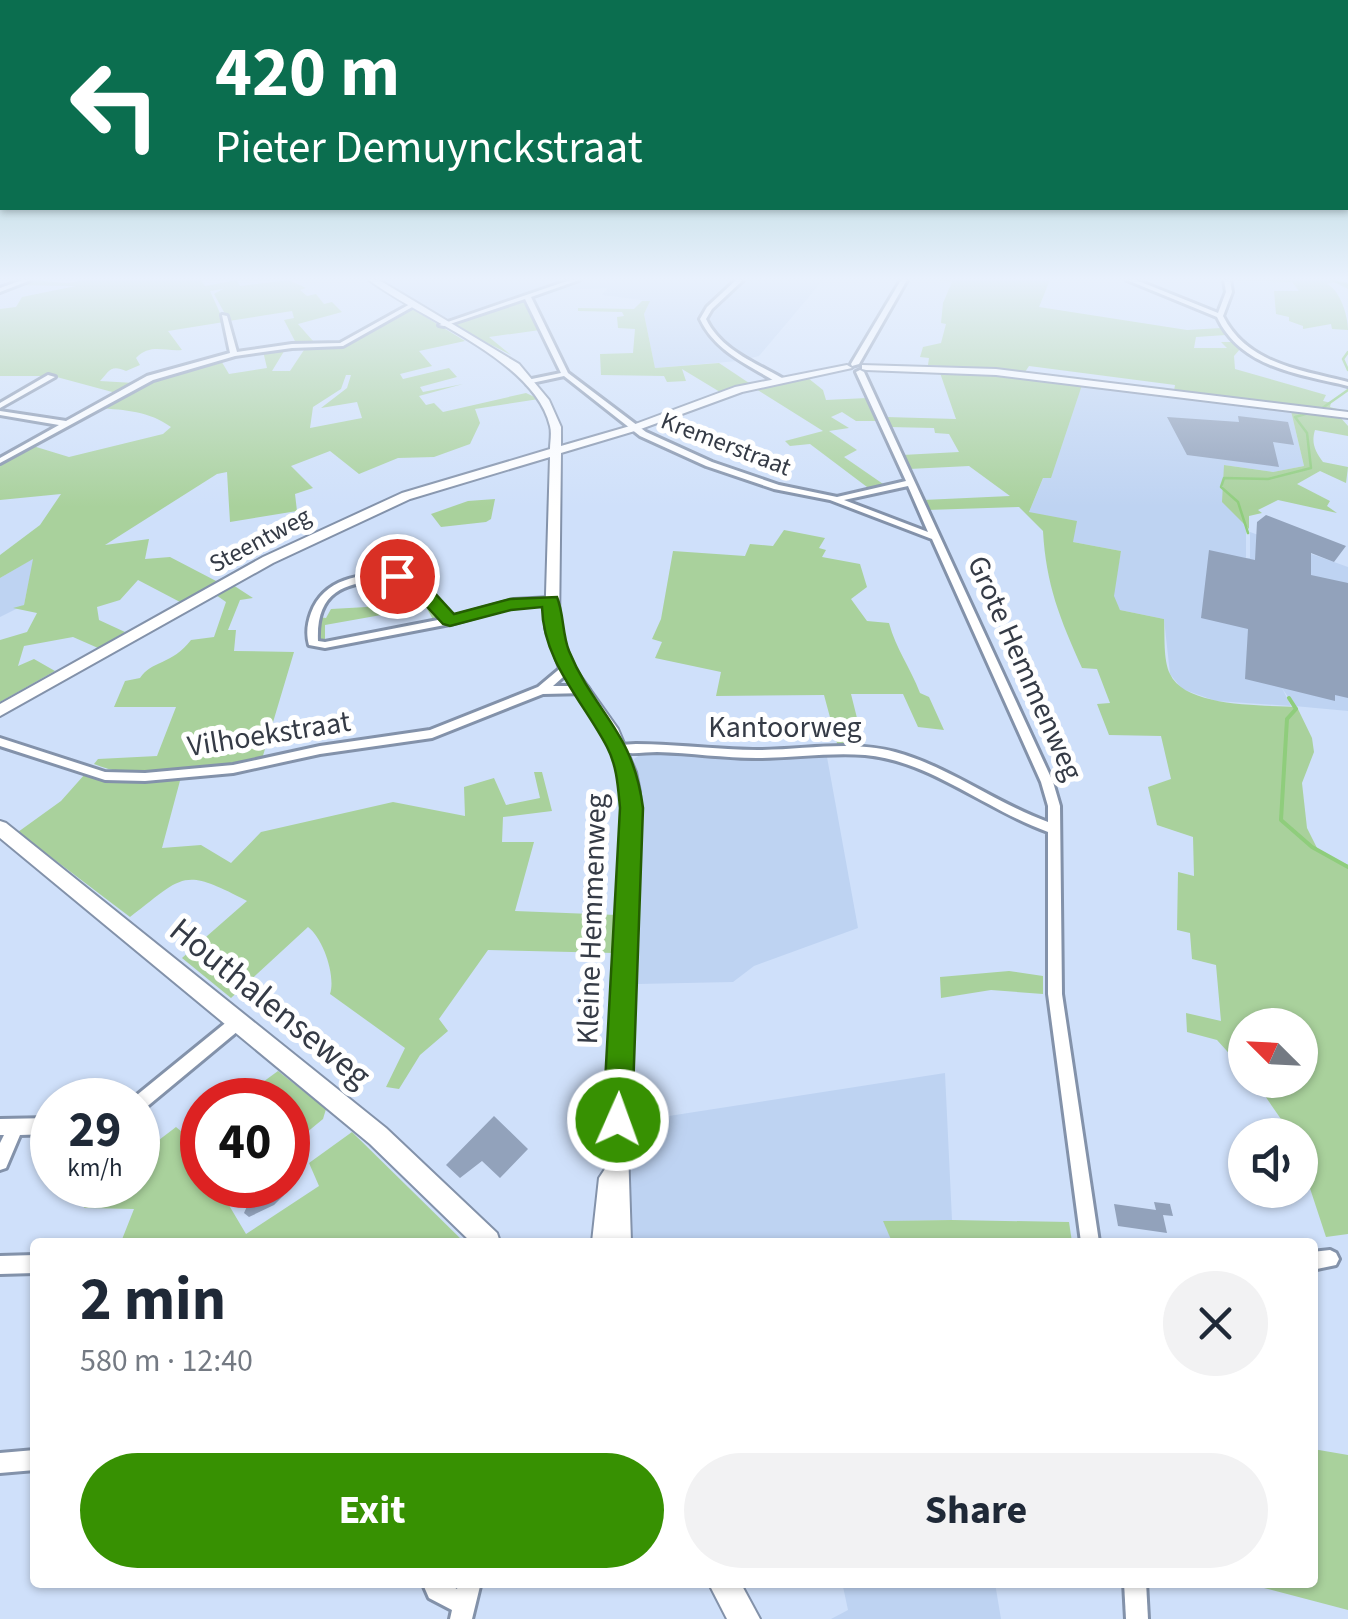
<!DOCTYPE html>
<meta charset="utf-8">
<style>
body{margin:0;font-family:"Source Sans 3",sans-serif;background:#f2f2f3;color:#1f2937;height:100vh;display:flex;flex-direction:column;font-size:38px;white-space:nowrap}
*{box-sizing:border-box;margin:0}
p{font-size:32px;color:#747a83}
.icon{flex:none;width:55px;height:55px;fill:none;stroke:currentColor;stroke-width:2;stroke-linecap:round;stroke-linejoin:round}
.map{position:relative;flex:1;overflow:hidden}
.side{position:absolute;left:30px;top:1238px;width:1288px;height:350px;display:flex;flex-direction:column;background:#fff;border-radius:10px;box-shadow:0 2px 8px #0004}
.side>*{flex:none}
.guide{position:absolute;left:0px;top:0px;width:1350px;height:210px;box-shadow:0 2px 8px #0004;background:#0b6e4f;color:#fff;overflow:hidden}
.needle{width:65px;rotate:294deg}
.buttons{position:absolute;left:1228px;top:1008px;display:grid;gap:20px}
.buttons a{display:grid;place-items:center;width:90px;height:90px;border-radius:50%;background:#fff;box-shadow:0 2px 8px #0004;font-size:50px}
.speed{position:absolute;left:30px;top:1078px;display:flex;gap:20px;font-size:50px;font-weight:700;text-align:center}
.speed>*{display:grid;place-content:center;width:130px;height:130px;border-radius:50%;background:#fff;box-shadow:0 2px 8px #0004;line-height:1}
.speed small{font-size:25px;font-weight:400}
.speed .limit{border:15px solid #d22;background:#fff;color:#111}
.pin{position:absolute;display:grid;place-items:center;width:85px;height:85px;color:#fff;margin:-42px;border:5px solid #fff;border-radius:50%;box-shadow:0 2px 10px #0007}
.me{position:absolute;width:110px;margin:-55px;rotate:2deg;stroke-linejoin:round;filter:drop-shadow(0 0 8px #0008)}
.turn{display:flex;align-items:center;gap:35px;height:210px;padding:0 50px;font-size:45px}
.turn .icon{width:130px;height:130px;stroke-width:2.5}
.turn b{display:block;font-size:70px;line-height:85px}
.round{display:grid;place-items:center;flex:none;width:105px;height:105px;border-radius:52px;background:#f2f2f3}
.head{display:flex;align-items:center;justify-content:space-between;height:170px;padding:0 50px}
h1{font-size:60px;font-weight:700;line-height:75px}
.primary-button{display:flex;gap:20px;margin-top:auto;padding:20px 50px}
.primary-button a{flex:1;height:115px;border-radius:60px;background:#379102;color:#fff;font-size:40px;font-weight:700;line-height:115px;text-align:center}
.primary-button a+a{background:#f2f2f3;color:#1f2937}
.map>svg:first-child{display:block}
</style>
<div class="map">
<svg width="1348" height="1619" viewBox="0 0 1348 1619">
<rect width="100%" height="100%" fill="#cfe0fa"/>
<g fill="#bed3f2">
<polygon points="383,280 823,280 759,356 738,361 655,368 644,314 649,301 602,295 608,288 538,291 446,321"/>
<polygon points="1082,385 1291,411 1304,466 1273,472 1224,465 1246,531 1246,558 1250,558 1250,532 1348,567 1348,711 1294,706 1282,688 1291,706 1216,701 1182,689 1170,674 1164,619 1120,610 1113,596 1121,551 1073,542 1029,512"/>
<polygon points="34,558 24,605 0,617 0,578"/>
<polygon points="644,752 711,758 827,757 858,928 754,966 733,982 638,984 643,803 634,759"/>
<polygon points="945,1073 952,1220 884,1221 892,1242 631,1242 630,1122"/>
<polygon points="842,1582 995,1583 1001,1619 831,1619 848,1610"/>
</g>
<g fill="#a9d19c" fill-rule="evenodd">
<path d="M31 280 67 283 86 280H201L205 286 237 280 240 286 289 280 306 288 300 290 307 296 316 294 324 304 332 302 342 312 298 324 313 341 297 345 284 320 294 318 292 311 229 321 214 294 223 289 210 291 224 322 168 331 182 350C166 352 150 343 136 358L140 365 126 371C110 364 109 372 100 381L134 383 116 393 53 376H0V309L16 307 22 297 76 286 16 285Z"/>
<polygon points="940,280 1050,280 1039,307 1187,330 1221,328 1226,335 1196,337 1194,348 1227,348 1221,342 1232,342 1241,348 1234,356 1235,369 1326,395 1323,401 1331,403 1330,407 1348,412 1174,391 1175,385 1029,366 1025,372 928,365 929,358 920,357 923,347 941,343 946,324 941,323 943,303 952,282"/>
<path d="M1230 280H1334L1347 282 1348 289 1334 282 1327 284C1341 291 1348 317 1348 330L1332 329 1331 324 1303 329V326L1289 321V317L1276 314 1274 291H1299L1292 282Z"/>
<polygon points="525,300 540,330 489,337 511,355 452,325"/>
<polygon points="642,301 650,301 644,314 655,368 719,363 749,383 720,392 682,369 686,381 667,382 664,376 601,375 600,354 633,353 635,329 618,328 617,317 624,316 622,312 578,311 578,308 634,309"/>
<path d="M411 308 465 341 419 351 432 366 400 374 403 379 449 368 457 377 420 387 423 392 463 384 419 396 426 405 434 403 443 412 526 393 539 399 475 409 480 423 470 444 434 457 398 458 359 474 330 451 291 466 313 488 295 494 297 511 230 522 227 472 217 474 105 545 149 539 145 559 170 557 218 582 180 602 138 580 120 600 97 607 99 620 125 632 98 648 73 637 24 646 18 666 34 659 55 671 0 702V640L27 632 37 613 13 608 24 605 33 559 0 578V555L40 525 61 494 0 500V464L33 446 69 457 163 434 171 427C149 411 125 410 99 408L158 377 220 359 229 374 267 368 263 351 286 348 272 371H290L306 347 346 344ZM346 375H351L347 388 321 408 357 402 362 418 310 428 313 407 341 389Z"/>
<path d="M939 370 1082 385 1051 478H1043L1029 512 1077 521 1073 542 1121 551 1114 596 1120 610 1164 619C1165 635 1163 660 1170 674 1185 708 1265 705 1297 707L1312 738 1314 752 1302 783 1307 828 1319 852 1348 865V1234L1326 1237 1300 1158V1135H1292L1254 1080H1300V1025H1245V1071L1217 1040 1187 1032 1186 1013 1221 1021 1216 965 1192 959 1190 933 1177 930 1178 872 1194 876 1193 837 1157 825 1148 787 1171 779 1161 736 1109 735 1097 704 1110 703 1097 669 1082 668C1060 619 1046 585 1043 531L1019 507 927 510 923 500 1010 496 969 466 909 469 902 455 959 452 949 434 935 433 934 428 889 427 886 417 956 419Z"/>
<polygon points="808,378 823,390 826,400 867,398 877,421 856,421 842,412 831,417 849,428 829,431 857,450 844,457 886,486 871,490 810,444 790,446 785,441 823,431 756,389"/>
<path d="M1291 411 1340 417 1348 426V436L1315 430C1311 443 1315 451 1323 462L1348 467 1346 483 1320 471 1297 484 1330 501 1327 506 1337 513 1278 500 1258 510 1262 513 1249 516V529L1222 502 1224 465 1273 472 1304 466Z"/>
<polygon points="495,499 491,519 486,522 441,527 431,514 468,501"/>
<path d="M784 530 825 538 819 548 826 550 822 557 860 564 867 587 851 599 867 621 889 623C896 649 910 667 920 693L929 697 944 730 918 727 903 694H851L864 746 838 747 824 695 716 696 721 672 655 658 662 642 652 639 661 619 673 551 745 556 750 544 773 546Z"/>
<path d="M406 579 441 619 435 623 426 607 325 625V643L318 642V617L326 618 331 609 367 607 370 596 378 595C382 580 392 579 406 579Z"/>
<path d="M233 585 253 598 240 600 228 630H236L234 651 294 652 262 759C210 768 145 785 94 764L98 759 157 756 176 707H114L125 681 140 678C152 660 172 665 191 640L214 637 226 602 216 595Z"/>
<path d="M534 772H542L552 811 503 817 502 842H534L515 911 617 915 614 953 488 950 439 1019 448 1031 420 1055 399 1089 386 1087 405 1048 330 994C336 976 323 938 308 927L231 998 182 958 247 901C182 867 185 875 130 917L18 832 61 801 85 774 118 783 181 777 162 848 201 845 231 863 261 832 393 802 465 816 464 787 494 778 506 805 540 798Z"/>
<polygon points="1009,971 1043,976 1043,994 991,990 941,998 940,977"/>
<polygon points="278,1071 326,1109 323,1119 306,1133 288,1124 288,1100 238,1100"/>
<polygon points="202,1126 202,1140 195,1146 202,1160 202,1185 217,1185 246,1234 319,1186 309,1163 352,1132 464,1242 121,1242 134,1209 84,1208 93,1186 138,1185 138,1156 176,1127 188,1137"/>
<polygon points="952,1220 1069,1222 1072,1242 892,1242 883,1221"/>
<polygon points="1313,1449 1348,1455 1348,1610 1264,1588 1262,1583 1312,1582"/>
</g>
<g fill="none" stroke-linecap="round" stroke-linejoin="round">
<g stroke="#8fcd7c" stroke-width="2.5">
<polyline points="1331,280 1348,285"/>
<polyline points="1348,352 1343,359 1348,370"/>
<polyline points="1321,409 1348,390"/>
<polyline points="1248,533 1238,502 1221,487 1224,478 1268,479 1311,468 1307,433 1295,417 1309,413"/>
</g>
<polyline stroke="#8fcd7c" stroke-width="4" points="1289,698 1296,709 1287,719 1281,820 1312,847 1348,867"/>
</g>
<g fill="#92a2bb">
<polygon points="1238,416 1288,422 1294,445 1273,442 1279,467 1187,455 1167,417 1239,422"/>
<polygon points="1266,515 1346,546 1334,562 1311,553 1311,575 1348,583 1348,698 1335,695 1335,701 1245,679 1248,629 1201,618 1209,550 1255,560 1257,522"/>
<polygon points="494,1116 528,1149 500,1178 482,1161 460,1178 446,1165"/>
<polygon points="241,1185 279,1185 286,1186 284,1195 274,1205 249,1217 244,1213 248,1204"/>
<polygon points="1154,1202 1170,1204 1173,1216 1163,1215 1167,1233 1118,1226 1114,1204 1156,1210"/>
</g>
<g fill="none" stroke-linecap="round" stroke-linejoin="round">
<defs>
<g id="street">
<polygon points="22,280 31,280 0,292 0,288"/>
<path d="M570 280H579L531 297 568 373 646 432 712 462 779 485 837 497 906 481 856 372 860 370 864 372 1053 782 1060 806 1062 994 1099 1242H1081L1048 994V832C986 810 931 761 865 755 829 752 793 758 757 758 724 758 691 753 657 752 644 752 624 756 613 749L619 745 636 744C677 744 718 750 758 750 804 750 850 740 895 752 950 767 995 803 1048 822V806L1041 782 932 539 830 500 774 489 706 466 640 436 564 376 527 384V380L561 373 525 299 444 326 439 325ZM908 486 928 532 844 500Z"/>
<path d="M736 280H743L712 309 706 319C721 350 754 362 782 378V382H776C747 364 715 351 700 319L707 307Z"/>
<polygon points="901,280 907,280 859,364 852,366 851,364"/>
<path d="M1127 280H1136L1218 313 1226 292 1224 280H1230L1232 292 1223 316C1247 364 1301 370 1348 382V386C1299 374 1241 368 1217 317Z"/>
<polygon points="412,303 414,306 343,346 292,348 235,356 153,380 0,463 0,458 59,425 0,415 0,411 66,421 147,376 230,353 222,315 227,316 237,352 292,344 340,343"/>
<polygon points="48,375 55,377 0,408 0,403"/>
<path d="M393 574 413 576 452 617 514 600 551 598 556 601 551 604 515 606 450 624 325 648 309 645C306 634 307 624 311 613 324 578 360 574 393 574ZM383 580H407L443 619 325 642 318 641C316 593 342 583 383 580Z"/>
<polygon points="567,665 572,668 571,670 553,686 583,686 587,687 589,690 587,693 543,694 432,738 320,754 233,773 145,781 105,780 0,746 0,738 105,772 145,773 233,765 320,746 430,730 538,687 563,666"/>
<polygon points="239,1014 244,1016 247,1021 244,1026 144,1109 138,1111 138,1100 132,1099 234,1016"/>
<polygon points="52,1118 52,1134 20,1135 6,1168 0,1170 0,1143 4,1135 0,1135 0,1119"/>
<polygon points="1330,1250 1336,1253 1339,1259 1336,1265 1312,1270 1312,1252"/>
<polygon points="35,1255 35,1273 0,1274 0,1256"/>
<polygon points="35,1450 35,1470 0,1473 0,1453"/>
<polygon points="422,1582 445,1582 457,1589 459,1582 481,1582 472,1619 450,1619 452,1610 429,1598"/>
<polygon points="1124,1582 1146,1582 1148,1619 1126,1619"/>
</g>
<g id="secondary">
<path d="M369 280H379L519 364 549 400 561 427V446L630 426 735 387 847 365 852 368 742 392 638 430 561 453 559 628 574 667 618 729 636 772 640 792 628 1148 631 1242H592L599 1178 605 1169 622 792 620 772 602 730 559 668 545 628 550 457 410 499 273 563 0 716V704L263 557 402 493 550 449C550 442 552 433 550 426 534 359 420 319 369 280Z"/>
<polygon points="862,365 996,369 1348,412 1348,418 996,375 866,370 862,369"/>
<polygon points="0,821 6,823 386,1128 497,1233 500,1242 471,1242 370,1144 0,838"/>
<polygon points="708,1582 740,1582 760,1619 727,1619"/>
</g>
</defs>
<use href="#street" stroke="#8392aa" stroke-width="6"/>
<use href="#secondary" stroke="#8392aa" stroke-width="4"/>
<use href="#street" fill="#fff" fill-rule="evenodd"/>
<use href="#secondary" fill="#fff" fill-rule="evenodd"/>
</g>
<linearGradient id="sky" x2="0" y2="1"><stop stop-color="#84bebd"/><stop offset="0.55" stop-color="#e9f1fd"/><stop offset="1" stop-color="#e9f1fd" stop-opacity="0"/></linearGradient>
<rect width="1348" height="507" fill="url(#sky)"/>
<path fill="#379102" stroke="#245e01" stroke-width="2.5" d="M397 571 419 576 454 614 510 599 557 597C564 614 562 633 569 651 595 714 633 730 643 808L632 1120 628 1130 618 1134 607 1130 603 1120 620 808C618 787 617 766 607 747 583 701 543 662 542 607L511 610 450 626 443 624 406 584 391 580V573Z"/>
<g text-anchor="middle" dominant-baseline="central" stroke-width="10" stroke-linejoin="round" paint-order="stroke">
<g font-size="25" fill="#353b46" stroke="#fff">
<text transform="translate(726 444) rotate(21)">Kremerstraat</text>
<text transform="translate(260 540) rotate(-28)">Steentweg</text>
</g>
<g font-size="30" fill="#353b46" stroke="#fff">
<text transform="translate(1025 668) rotate(66)">Grote Hemmenweg</text>
<text x="785" y="727">Kantoorweg</text>
<text transform="translate(269 734) rotate(-9)">Vilhoekstraat</text>
<text transform="translate(592 919) rotate(-88)">Kleine Hemmenweg</text>
</g>
<g font-size="35" fill="#353b46" stroke="#fff">
<text transform="translate(270 1003) rotate(39)">Houthalenseweg</text>
</g>
</g>
</svg>
<div class="buttons">
<a><svg class="needle" viewBox="-14 -14 28 28"><path d="M0-13l5 13h-10z" fill="#e53935"/><path d="M0 13l5-13h-10z" fill="#747a83"/></svg></a>
<a><svg class="icon" aria-label="sound" viewBox="0 0 24 24"><path d="M4 9h4l5-4v14l-5-4H4zM17 9q2 3 0 6"/></svg></a>
</div>
<div class="speed"><div>29<small>km/h</small></div><div class="limit">40</div></div>
<div class="pin" style="left:397px;top:576px;background:#d93025"><svg class="icon" aria-label="arrive" viewBox="0 0 24 24"><path d="M6 21V4h12l-3 4 3 4H6"/></svg></div>
<svg class="me" style="left:618px;top:1120px" viewBox="-20 -20 40 40"><circle r="17" fill="#379102" stroke="#fff" stroke-width="3"/><path d="M0-11L8 9 0 5-8 9z" fill="#fff"/></svg>
<div class="guide">
<div class="turn"><svg class="icon" aria-label="left" viewBox="0 0 24 24"><path d="M17 20v-9H6M10 6l-5 5 5 5"/></svg><div><b>420 m</b>Pieter Demuynckstraat</div></div>
</div>
<section class="side">
<div class="head"><div><h1>2 min</h1><p>580 m · 12:40</p></div><a class="round"><svg class="icon" aria-label="close" viewBox="0 0 24 24"><path d="M6 6l12 12M18 6L6 18"/></svg></a></div>
<div class="primary-button"><a>Exit</a><a>Share</a></div>
</section>
</div>
